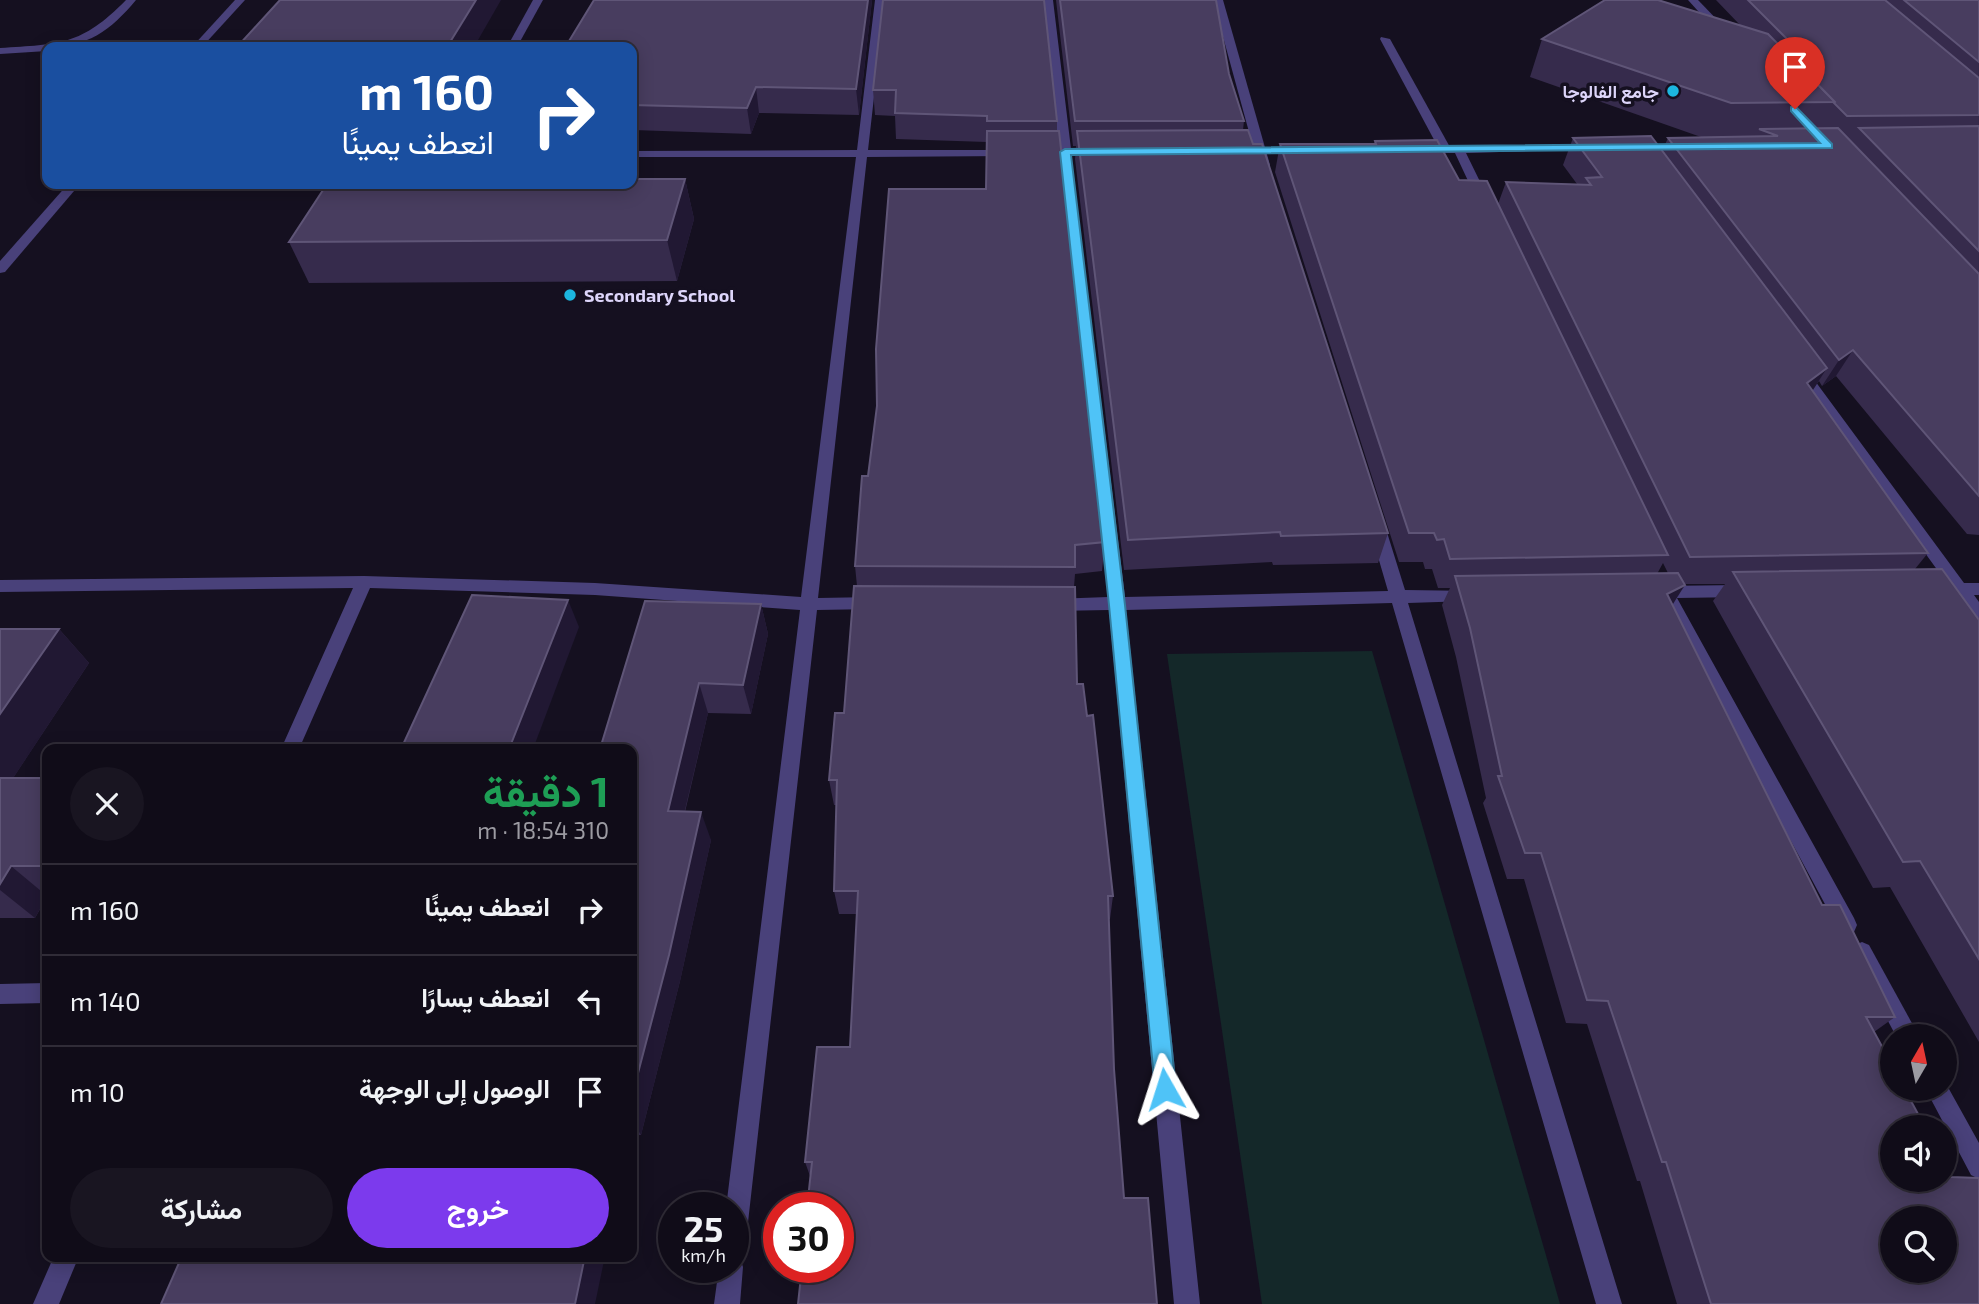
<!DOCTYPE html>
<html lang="ar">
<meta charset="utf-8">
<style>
body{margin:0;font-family:"Exo 2",Vazirmatn,sans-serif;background:#191521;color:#f1f3f6;direction:rtl;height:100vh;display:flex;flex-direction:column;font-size:26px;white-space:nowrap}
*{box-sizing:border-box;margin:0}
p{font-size:23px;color:#9c9ba2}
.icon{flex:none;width:38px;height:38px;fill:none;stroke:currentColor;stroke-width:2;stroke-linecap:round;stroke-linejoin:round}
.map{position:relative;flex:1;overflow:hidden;direction:ltr}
.panel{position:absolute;left:42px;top:744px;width:595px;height:518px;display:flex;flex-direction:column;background:#100c18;border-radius:14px;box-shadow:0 4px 18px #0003,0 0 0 2px #302c37;direction:rtl}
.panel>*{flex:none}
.top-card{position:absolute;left:42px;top:42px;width:595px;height:147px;border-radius:14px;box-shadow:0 4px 18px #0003,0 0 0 2px #302c37;direction:rtl;background:#1a4fa0;color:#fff;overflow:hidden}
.needle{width:46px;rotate:9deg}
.tools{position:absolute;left:1880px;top:1024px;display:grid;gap:14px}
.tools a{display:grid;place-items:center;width:77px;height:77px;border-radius:50%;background:#100c18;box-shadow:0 4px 18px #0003,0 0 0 2px #302c37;font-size:35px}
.speed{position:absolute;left:658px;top:1192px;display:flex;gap:14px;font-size:35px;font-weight:700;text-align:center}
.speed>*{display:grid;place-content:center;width:91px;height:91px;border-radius:50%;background:#100c18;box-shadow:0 4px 18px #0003,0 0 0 2px #302c37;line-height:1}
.speed small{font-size:18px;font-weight:400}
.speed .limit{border:10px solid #d22;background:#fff;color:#111}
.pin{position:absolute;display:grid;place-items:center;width:60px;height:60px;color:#fff;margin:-72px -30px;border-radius:50% 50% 50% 0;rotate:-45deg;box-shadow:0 0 7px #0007}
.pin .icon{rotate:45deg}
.me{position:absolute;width:77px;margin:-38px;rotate:354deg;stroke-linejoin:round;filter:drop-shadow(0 0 5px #0008)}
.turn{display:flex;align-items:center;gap:24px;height:147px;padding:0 28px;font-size:32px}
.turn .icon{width:91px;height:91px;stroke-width:2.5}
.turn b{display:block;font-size:49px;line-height:60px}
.round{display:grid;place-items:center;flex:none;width:74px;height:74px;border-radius:37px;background:#191521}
.summary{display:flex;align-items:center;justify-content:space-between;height:119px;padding:0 28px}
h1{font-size:42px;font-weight:700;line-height:52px;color:#1e9e55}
.primary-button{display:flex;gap:14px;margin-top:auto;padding:14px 28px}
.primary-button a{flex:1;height:80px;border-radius:42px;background:#7c3aed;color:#fff;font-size:28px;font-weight:700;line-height:80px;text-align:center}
.primary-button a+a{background:#191521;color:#f1f3f6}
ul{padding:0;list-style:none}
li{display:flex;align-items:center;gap:21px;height:91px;padding:0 28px;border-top:2px solid #302c37}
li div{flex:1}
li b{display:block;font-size:26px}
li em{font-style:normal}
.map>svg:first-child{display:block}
</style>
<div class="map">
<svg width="1979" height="1304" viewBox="0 0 1979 1304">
<rect width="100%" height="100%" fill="#151020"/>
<polygon fill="#142829" points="1372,651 1560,1304 1262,1304 1167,654"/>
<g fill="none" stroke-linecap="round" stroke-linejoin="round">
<g fill="#49417a" fill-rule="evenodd">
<path d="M126 0H136C110 31 88 47 47 47V51L0 54V48C60 44 81 46 126 0Z"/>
<polygon points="1381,37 1390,39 1451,149 1449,151 1439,149 1380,39"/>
</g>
<g fill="#49417a" fill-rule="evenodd">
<polygon points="235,0 245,0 202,47 192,47"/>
<polygon points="533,0 543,0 517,47 507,47"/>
<polygon points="875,0 885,0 868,150 1010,150 1016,153 1010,156 867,157 818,598 874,597 882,603 874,609 817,610 745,1249 740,1258 743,1267 740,1304 714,1304 719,1267 733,1267 733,1208 726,1208 800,610 595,595 370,588 299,749 281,749 353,588 0,592 0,580 364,576 595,583 801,597 856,157 632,157 632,151 857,150"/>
<polygon points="1043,0 1053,0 1071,149 1097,149 1103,152 1097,155 1071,155 1125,597 1388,591 1369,526 1377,520 1385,526 1405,590 1475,591 1477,595 1469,601 1408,603 1622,1304 1596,1304 1392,603 1126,610 1200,1304 1174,1304 1109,610 1053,611 1045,605 1053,599 1108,597 1060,155 1038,155 1032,152 1038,149 1059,149"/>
<polygon points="1213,0 1223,0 1270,165 1268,167 1258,165"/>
<polygon points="1688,0 1698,0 1726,29 1726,33 1718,33"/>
<polygon points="1594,144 1600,147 1598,149 1466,153 1489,200 1483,204 1477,200 1455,153 1419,153 1413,150 1419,147"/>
<polygon points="68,184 80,184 5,272 0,273 0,261"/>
<polygon points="1799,365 1804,366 1964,583 1979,583 1979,595 1974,595 1979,602 1979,621 1973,619 1955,595 1929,592 1927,588 1929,584 1946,582 1792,369"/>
<polygon points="1742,585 1750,591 1742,597 1677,598 1854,918 1857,925 1854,932 1847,934 1840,932 1660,598 1652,596 1650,592 1658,586"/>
<polygon points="1862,942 1869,945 1919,1036 1896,1036 1851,952 1855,945"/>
<polygon points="47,983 47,1003 0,1004 0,984"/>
<polygon points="1944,1080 1979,1143 1979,1179 1971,1175 1925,1088 1944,1088"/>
<polygon points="54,1256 79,1256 59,1304 33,1304"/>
</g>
</g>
<g fill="#362b4c" fill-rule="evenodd">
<polygon points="594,0 872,0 859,115 759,113 751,134 633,130 632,134 632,47 567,47"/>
<polygon points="883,0 1057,121 1057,131 1105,542 1102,571 1075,574 1074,587 1077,684 1087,716 1113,896 1110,919 1109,919 1114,1069 1124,1198 1157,1304 810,1176 805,1162 850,1047 857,914 839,914 834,891 837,805 834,805 829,780 844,713 857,586 855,566 868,476 986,189 987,142 896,139 895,116 875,115 873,90"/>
<polygon points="1056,0 1216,0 1229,74 1244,121 1243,130 1388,533 1378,563 1273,565 1272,562 1124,570 1075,159 1076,146 1073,146"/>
<path d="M1716 0H1979V535L1967 534 1836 376 1822 386 1819 381 1812 391 1928 553 1915 569 1979 620V1042L1890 887 1873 888 1713 601 1725 584H1684L1672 605 1822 905 1895 1017 1874 1032 1979 1304H1677L1640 1181H1637L1587 1024 1566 1023 1524 879H1507L1483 803 1486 798 1456 657 1442 605 1450 588H1438L1432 569H1425L1423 562H1399L1275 172 1280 144H1374L1375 141 1459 180 1498 204 1506 182 1577 184 1563 165 1573 138 1662 151 1668 138 1701 137 1530 77 1542 39 1740 25ZM1663 563 1668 573 1657 574Z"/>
<polygon points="685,179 694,219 677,281 309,283 289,242"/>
<polygon points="761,604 768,634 751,714 708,713 685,812 711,840 680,981 641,1135 632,1135 632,749"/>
<polygon points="0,629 59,629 89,663 13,778 47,778 47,897 35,918 0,918"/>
</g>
<g fill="#211833">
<polygon points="476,0 501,0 474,47 447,47"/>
<polygon points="868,0 872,0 859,115 856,89"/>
<polygon points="756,87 759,113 751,134 747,108"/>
<polygon points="685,179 694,219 677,281 667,240"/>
<polygon points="1853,350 1836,376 1822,386 1839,360"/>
<polygon points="1827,368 1809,396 1807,383"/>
<polygon points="1685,585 1666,615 1667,594"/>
<polygon points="568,600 579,627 533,749 509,749"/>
<polygon points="761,604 768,634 751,714 743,685"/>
<polygon points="59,629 89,663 0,798 0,714"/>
<polygon points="699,683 708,713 678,839 668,811"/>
<polygon points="701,812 711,840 680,981 641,1135 632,1121 632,1096"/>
<polygon points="11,866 47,896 35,918 0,890 0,884"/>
<polygon points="585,1256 605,1256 595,1304 575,1304"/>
</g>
<g fill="#483d5f" stroke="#5f5577" stroke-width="2" fill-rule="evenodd">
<polygon points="280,0 476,0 447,47 237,47"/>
<polygon points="594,0 868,0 856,89 756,87 747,108 632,105 632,47 566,46"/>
<polygon points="883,0 1044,0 1057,121 987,121 987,116 895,113 896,90 873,90"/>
<polygon points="1060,0 1216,0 1229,74 1244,121 1075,121"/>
<polygon points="1605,0 1658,0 1768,34 1835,102 1731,103 1542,39"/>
<polygon points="1748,0 1885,0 1979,78 1979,115 1847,116 1834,103 1835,102 1791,57 1812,64"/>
<polygon points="1904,0 1979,0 1979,62"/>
<polygon points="1979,126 1979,251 1859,128"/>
<polygon points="1838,128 1979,274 1979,496 1853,350 1839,360 1668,138 1778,136 1759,129"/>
<polygon points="1248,130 1253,144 1262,144 1388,533 1281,536 1280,532 1128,540 1077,131"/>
<polygon points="987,131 1059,131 1105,542 1075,545 1075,567 855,566 862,476 868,476 877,406 876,349 889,189 986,189"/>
<polygon points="1651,136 1827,368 1807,383 1928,553 1690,557 1506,182 1591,185 1586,178 1602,177 1573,138"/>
<polygon points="1437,140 1459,180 1487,181 1668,555 1450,559 1444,539 1437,540 1434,533 1409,533 1280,144 1376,144 1375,141"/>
<polygon points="632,179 685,179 667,240 289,242 327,184 632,184"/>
<polygon points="1942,569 1979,620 1979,959 1920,861 1903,862 1733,572"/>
<path d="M1678 573 1685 585 1667 594 1822 905H1840L1895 1017H1866L1892 1065V1088H1904L1925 1127H1892V1180H1944V1164L1951 1177 1979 1178V1304H1711L1666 1162H1662L1608 1001 1587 1000 1541 853H1525L1498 776H1502L1470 628 1455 576ZM1892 1218H1944V1270H1892Z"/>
<polygon points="854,586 1075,587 1077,684 1083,684 1087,716 1093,715 1113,896 1108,896 1114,1069 1124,1198 1148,1198 1157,1304 798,1304 802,1267 838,1267 838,1208 807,1208 812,1162 805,1162 817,1047 850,1047 858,891 834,891 837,780 829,780 835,713 844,713"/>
<polygon points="472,595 568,600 509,749 401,749"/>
<polygon points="645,601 761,604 743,685 699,683 668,811 701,812 669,955 632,1096 632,749 600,749"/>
<polygon points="0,629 59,629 0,714"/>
<polygon points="0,778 47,778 47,866 11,866 0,884"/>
<polygon points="182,1256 585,1256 575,1304 161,1304"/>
</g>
<polygon fill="#4fc3f7" stroke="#337fa1" stroke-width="2" points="1795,106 1832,144 1832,148 1071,155 1125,605 1176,1089 1172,1096 1165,1099 1158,1096 1155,1089 1109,605 1060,152 1065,149 1820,143 1791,111 1791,107"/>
<g fill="#1cb6df" stroke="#151020" stroke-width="2.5">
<circle cx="1673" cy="91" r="7"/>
<circle cx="570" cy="295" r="7"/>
</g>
<g text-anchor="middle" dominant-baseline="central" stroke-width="7" stroke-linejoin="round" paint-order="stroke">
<g font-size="18" font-weight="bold" fill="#ddd5fa" stroke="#151020" text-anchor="end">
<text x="1659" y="91">جامع الفالوجا</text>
<text x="584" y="295" text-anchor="start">Secondary School</text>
</g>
</g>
</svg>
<div class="tools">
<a><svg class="needle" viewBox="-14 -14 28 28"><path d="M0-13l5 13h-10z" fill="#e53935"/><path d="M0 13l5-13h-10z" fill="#9c9ba2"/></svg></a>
<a><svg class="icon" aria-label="sound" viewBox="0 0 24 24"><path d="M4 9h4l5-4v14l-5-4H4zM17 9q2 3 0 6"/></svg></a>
<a><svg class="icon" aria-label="search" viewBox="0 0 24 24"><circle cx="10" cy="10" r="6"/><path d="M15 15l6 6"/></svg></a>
</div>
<div class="speed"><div>25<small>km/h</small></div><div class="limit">30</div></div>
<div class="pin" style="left:1795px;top:109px;background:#d93025"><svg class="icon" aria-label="arrive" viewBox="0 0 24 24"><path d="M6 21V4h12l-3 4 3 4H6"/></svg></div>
<svg class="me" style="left:1165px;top:1089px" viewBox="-20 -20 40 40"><path d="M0-17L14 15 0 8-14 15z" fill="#4fc3f7" stroke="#fff" stroke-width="4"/></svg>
<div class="top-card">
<div class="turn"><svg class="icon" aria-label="right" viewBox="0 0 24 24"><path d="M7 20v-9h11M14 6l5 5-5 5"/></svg><div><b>160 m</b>انعطف يمينًا</div></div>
</div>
<section class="panel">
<div class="summary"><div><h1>1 دقيقة</h1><p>310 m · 18:54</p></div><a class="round"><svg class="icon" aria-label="close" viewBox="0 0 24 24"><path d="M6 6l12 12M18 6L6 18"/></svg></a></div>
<ul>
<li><svg class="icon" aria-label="right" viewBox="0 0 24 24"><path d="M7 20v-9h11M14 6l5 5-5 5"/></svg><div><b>انعطف يمينًا</b></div><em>160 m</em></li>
<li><svg class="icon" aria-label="left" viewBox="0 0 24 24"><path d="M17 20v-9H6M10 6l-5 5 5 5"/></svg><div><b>انعطف يسارًا</b></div><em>140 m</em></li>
<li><svg class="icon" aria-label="arrive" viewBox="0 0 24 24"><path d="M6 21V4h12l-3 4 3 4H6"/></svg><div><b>الوصول إلى الوجهة</b></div><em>10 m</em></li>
</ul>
<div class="primary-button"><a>خروج</a><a>مشاركة</a></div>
</section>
</div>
